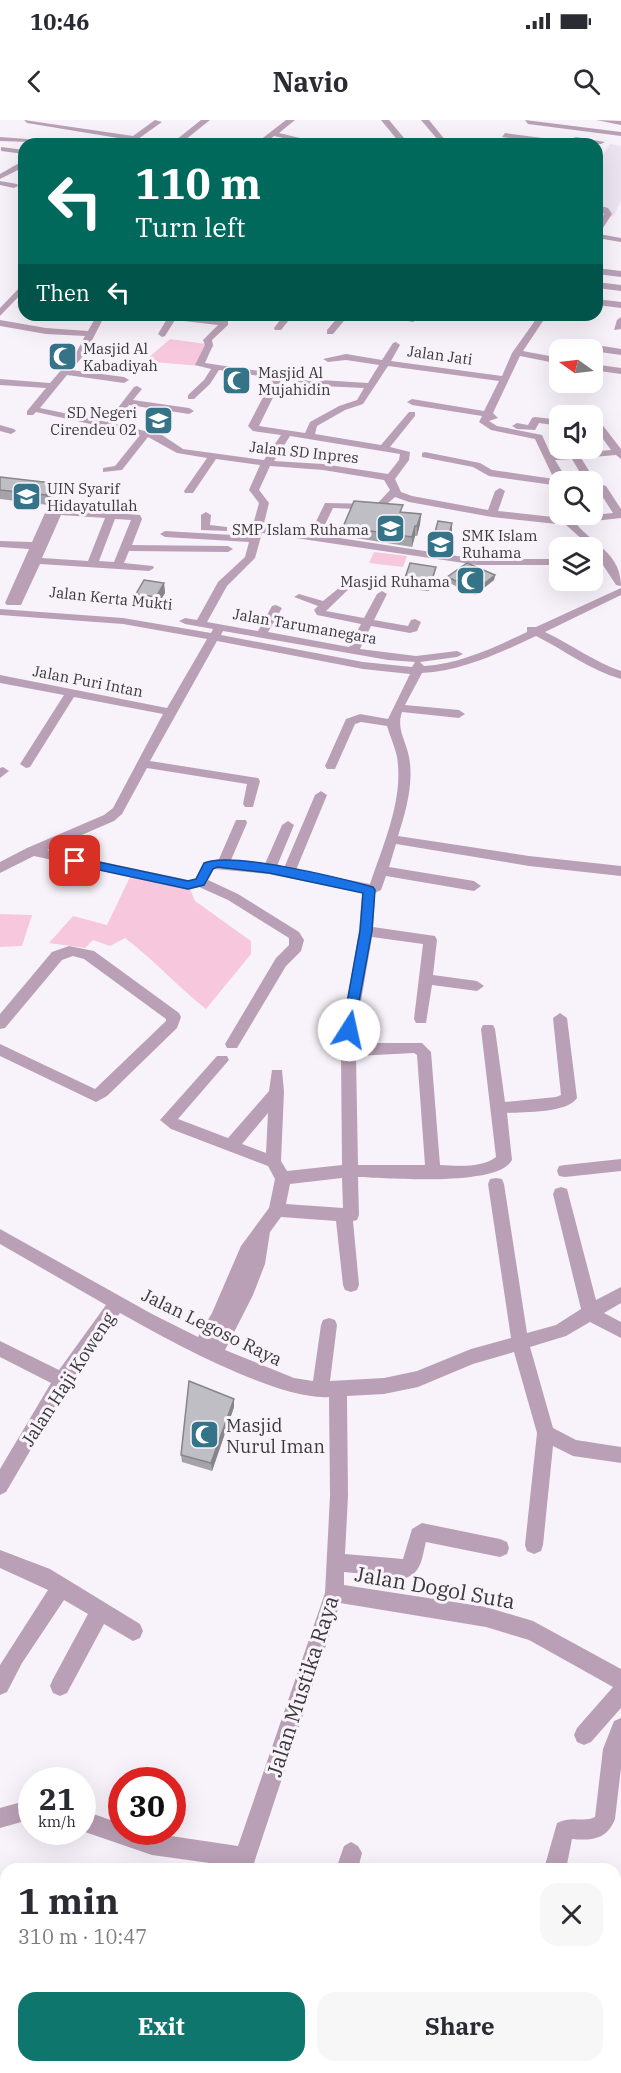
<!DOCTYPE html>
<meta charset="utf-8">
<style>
body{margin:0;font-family:"IBM Plex Serif",serif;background:#f7f7f7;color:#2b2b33;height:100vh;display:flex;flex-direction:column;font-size:22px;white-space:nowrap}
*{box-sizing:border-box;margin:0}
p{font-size:20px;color:#7c7c81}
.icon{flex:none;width:33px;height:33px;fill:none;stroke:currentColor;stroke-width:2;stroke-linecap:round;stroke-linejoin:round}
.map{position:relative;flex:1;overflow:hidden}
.drawer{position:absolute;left:0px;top:1743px;width:621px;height:210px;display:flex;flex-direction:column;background:#fff;border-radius:18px 18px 0 0;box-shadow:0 6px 24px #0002}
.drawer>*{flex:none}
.top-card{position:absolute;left:18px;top:18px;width:585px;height:183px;border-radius:18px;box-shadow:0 6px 24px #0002;background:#00695c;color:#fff;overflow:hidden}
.needle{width:39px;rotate:284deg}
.tools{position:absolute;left:549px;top:219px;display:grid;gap:12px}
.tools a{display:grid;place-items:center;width:54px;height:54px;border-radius:12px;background:#fff;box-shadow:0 6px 24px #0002;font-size:30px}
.speed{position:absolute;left:18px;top:1647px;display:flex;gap:12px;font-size:30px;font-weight:700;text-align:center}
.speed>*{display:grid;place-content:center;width:78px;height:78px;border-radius:50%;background:#fff;box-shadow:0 6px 24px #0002;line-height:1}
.speed small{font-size:15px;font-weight:400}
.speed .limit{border:9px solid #d22;background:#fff;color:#111}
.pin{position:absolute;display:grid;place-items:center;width:51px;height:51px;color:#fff;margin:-26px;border-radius:12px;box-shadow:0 3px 9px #0006}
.me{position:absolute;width:66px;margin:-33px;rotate:10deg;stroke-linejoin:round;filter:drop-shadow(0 0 4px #0008)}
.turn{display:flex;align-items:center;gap:21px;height:126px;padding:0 18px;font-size:27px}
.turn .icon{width:78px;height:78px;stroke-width:2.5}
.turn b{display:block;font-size:42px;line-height:51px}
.then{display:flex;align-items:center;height:57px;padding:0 18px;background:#0003;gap:12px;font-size:22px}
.round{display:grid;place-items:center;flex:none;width:63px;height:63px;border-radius:18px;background:#f7f7f7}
.head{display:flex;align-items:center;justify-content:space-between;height:102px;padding:0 18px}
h1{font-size:36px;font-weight:700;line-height:45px}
.cta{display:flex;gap:12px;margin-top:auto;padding:12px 18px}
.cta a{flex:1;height:69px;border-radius:18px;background:#0f766e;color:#fff;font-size:24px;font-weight:700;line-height:69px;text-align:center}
.cta a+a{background:#f7f7f7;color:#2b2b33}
.status{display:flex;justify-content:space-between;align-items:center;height:42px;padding:0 30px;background:#fff;direction:ltr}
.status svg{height:16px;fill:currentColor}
header{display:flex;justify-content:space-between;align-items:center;height:78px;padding:0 18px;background:#fff;font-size:27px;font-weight:700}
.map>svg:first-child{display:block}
</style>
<div class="status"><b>10:46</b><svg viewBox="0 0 49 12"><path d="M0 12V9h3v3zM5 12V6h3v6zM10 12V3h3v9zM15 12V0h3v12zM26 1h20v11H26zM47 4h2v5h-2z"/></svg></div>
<header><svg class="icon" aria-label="back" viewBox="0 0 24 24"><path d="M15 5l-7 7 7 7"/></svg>Navio<svg class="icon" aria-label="search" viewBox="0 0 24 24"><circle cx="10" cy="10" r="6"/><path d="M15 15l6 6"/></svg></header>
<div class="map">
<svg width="621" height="1953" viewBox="0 0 621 1953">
<rect width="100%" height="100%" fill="#f8f3fa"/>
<polygon fill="#ede4f2" points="610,24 621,26 621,81 613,97 597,92 597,40 600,40"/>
<g fill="#f7c8dd">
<polygon points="170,219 214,225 201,246 153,242 145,246 140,245"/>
<polygon points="374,432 407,436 403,447 369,443"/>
<path d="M130 757 190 769 195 781 251 821V834L206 889C178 867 154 840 125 818L110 826 93 820 85 828 49 823 73 796 107 805Z"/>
<polygon points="0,794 32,795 22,826 0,827"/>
</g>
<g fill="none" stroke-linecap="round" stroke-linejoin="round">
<g fill="#baa0b6" fill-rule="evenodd">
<polygon points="24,0 133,16 155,0 162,2 138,19 138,24 130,24 130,20 27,3"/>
<polygon points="201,0 210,0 180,24 171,24"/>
<polygon points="286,0 295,0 279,13 325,24 311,24 274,16 264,24 255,24"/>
<polygon points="381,0 389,0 404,18 438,20 421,0 429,0 446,21 461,24 399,22"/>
<polygon points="525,0 621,12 621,16 528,4"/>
<polygon points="596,0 621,1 621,5"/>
<polygon points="505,13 565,21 576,17 605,22 601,24 577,21 557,24 502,17"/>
<polygon points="0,17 54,21 58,23 0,21"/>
<polygon points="1,27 24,30 24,34 1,31"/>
<polygon points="21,42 24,42 24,47 0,59 0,54"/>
<polygon points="0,61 17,64 18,66 14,68 0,65"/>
<polygon points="597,85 608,88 612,94 599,114 621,118 621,122 597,118 597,105 604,94 597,90"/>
<polygon points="597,148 621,151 621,157 597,154"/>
<polygon points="597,162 621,165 621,171 597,168"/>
<polygon points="24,163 24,171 0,196 0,188"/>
<polygon points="597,179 621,182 621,188 597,185"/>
<path d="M97 195H105L85 234 71 250 124 257 129 260 124 263 67 255 40 288 107 302 134 267 137 266 142 269 133 280 189 288 194 291 189 294 129 285 115 304 162 315 183 329 264 340 281 315 253 311 248 306 273 258 219 250 210 264 194 279H188V275L204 260 211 249 195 245 205 225 203 220 218 205 175 200 165 216 162 217 158 214 167 199 153 195H179L228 201V205L212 220 213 225 205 243 321 260 368 263 379 245 346 240 328 242 323 239 346 234 382 240 393 223 396 222 400 225 391 241 502 256 512 233 539 195H547L523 231 560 238V244L520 236 493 293 498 298 489 301 497 306 542 315 551 335 569 333 567 331 570 328 575 329 578 333 611 330 593 305 598 302 601 303 621 329V339L616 335 581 338 591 354 586 357 582 356 572 339 555 340 563 353 565 362H560V366L489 356 473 347 422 337V333L425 332 480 343 492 350 554 359 535 319 491 310 479 302 482 296 412 285 407 282 412 279 484 291 499 261 388 246 363 284 345 290 317 306 315 314 381 325 409 292H415V296L390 327 410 332 409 340 395 359 401 372 412 376 488 390 495 371 500 368 505 371 498 391 562 398 561 394H571C580 420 621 427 621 466L616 465 592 428 566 405 492 397 409 382 395 377 380 390 333 388 320 415 477 439H560V445H477L262 413 255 438 227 466 207 502 258 511 272 486 276 485 282 488 268 512 349 527 361 504 317 495 314 490 318 486 294 477 299 474 323 481 350 459 354 460V464L326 491 364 498 377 474 382 471 387 474 374 500 408 506 411 500 415 499 421 502 417 511 410 513 371 506 360 529 416 536 457 531 463 534 457 537 420 542 424 546C460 544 495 527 527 512V507H536L621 468V475L545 512C571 524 594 542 621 551V559C590 550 564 530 536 516 500 533 462 551 422 553L405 585 459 590 465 594 459 598 402 592C396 609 406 620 409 637 414 663 406 691 398 716L529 736 621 746V756L529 746 396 724 389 747 474 761 481 766 474 771 386 756 381 770 375 773 373 807 435 816 437 820 433 855 477 861 484 866 477 871 432 865 426 903H416L414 899 423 824 372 817 356 910 354 914H344L342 910 359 811 362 773 269 754 214 749 208 760 238 774 299 812 304 820 301 831 286 846 237 928H227L225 924 276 838 289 825V818L228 780 199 767 188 770 34 736 0 753V742L27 728 104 695 113 688 163 594 74 577 30 647 26 648 20 644 64 575 0 563V555L167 588 207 519 123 504 0 495V489L123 498 211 513 213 509 185 504 179 501 185 498 197 500 218 462 245 437 249 422 165 417 160 414 165 411 250 416 259 383 249 370 260 345 216 339 193 373H185L184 371 207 338 177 333 148 317 122 350 103 352V348L115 346 140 315 36 292 33 295H27V291L46 268 0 265V259L50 263 76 233 85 216 46 214 0 206V200L46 208 88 211ZM282 259 321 266 364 268 357 280 339 286 310 302 305 313 259 306ZM290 316 400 334 399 340 388 354 323 344 274 341ZM270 346 323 350 384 360 390 370 377 384 325 383 310 414 263 407 269 383 259 370ZM223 511 388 540 415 542 412 547 363 542 221 515ZM217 521 363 549 410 554 388 599 360 594 346 599 325 646 327 649H335L355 604 361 602 387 606C390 616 395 627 397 637 404 679 383 725 370 764L296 750 327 675 321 671 315 675 284 748 277 746 294 705 288 701 282 705 265 744 231 740 247 703 246 700H236L219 739 204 743 195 759 188 760 47 730 114 701 122 694 147 648 247 664 243 684 245 687H253L260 661 258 658 150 641Z"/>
<polygon points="284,195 293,195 281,210 275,210 274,208"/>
<polygon points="340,195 349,195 333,214 327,214 327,210"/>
<polygon points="379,195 422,195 413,202"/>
<polygon points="621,197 621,209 614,210 617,200"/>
<polygon points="590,224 621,229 621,235 585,230 587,225"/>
<polygon points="592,244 621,248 621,254 592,250"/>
<polygon points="535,297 560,300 560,306 539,303 535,310 517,309 512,306 517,303 528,305 532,298"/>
<polygon points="0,305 14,309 16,311 11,314 0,311"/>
<polygon points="602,365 606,366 621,389 621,398 585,402 574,399 573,394 585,396 613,393 597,368"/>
<path d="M57 389 140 395 142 399 132 425 228 426 233 429 228 432 129 431 124 443 153 446 154 448 149 451 40 444 21 485H7L5 483 29 429 0 427V421L32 422 46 391ZM61 395 105 398 88 441 42 438ZM115 399 131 400 114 442 99 441Z"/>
<polygon points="206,392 211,395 210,405 227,407 227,411 201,410 201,395"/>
<polygon points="3,647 9,651 0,658 0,648"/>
<polygon points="69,826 94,831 179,893 181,897 177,908 107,976 96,982 0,936 0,924 95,969 166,901 166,899 84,839 73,836 62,840 5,908 0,909 0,894 52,832"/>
<path d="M560 893 567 898 577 978C568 993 523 992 507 993L512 1040C498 1067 388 1058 358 1057L359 1095 357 1100 353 1101 359 1165 357 1170 351 1172 345 1170 343 1165 336 1101 281 1097 270 1112 265 1144 253 1175 225 1230 294 1258 313 1261 321 1205 323 1200 329 1198 335 1200 337 1205 330 1261 384 1258 417 1251 471 1229 511 1218 488 1064 490 1059 496 1058 502 1059 504 1064 527 1213 556 1205 581 1189 553 1074 555 1069 561 1067 567 1069 596 1180 621 1167V1183L604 1193 621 1202V1218L590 1202 566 1216 530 1227 553 1308 576 1320 621 1327V1343L573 1336 553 1326 543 1425 541 1431 534 1434 527 1431 525 1425 537 1313 514 1232 473 1244 418 1267 384 1274 347 1276 348 1376 345 1434 403 1439 412 1409 422 1403 500 1419 507 1422 509 1428 507 1434 500 1437 426 1422C422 1437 422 1452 406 1458L344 1452V1465L486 1487 533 1501 621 1549V1588L591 1622 584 1625 577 1622 574 1615 577 1608 613 1567 529 1520 486 1507 340 1483 252 1749H230L231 1746 152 1735 82 1711V1690L122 1704V1712H144L238 1726 325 1473 330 1376 329 1277C278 1281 166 1219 120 1193L68 1266 6 1372 0 1375V1349L51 1263 0 1237V1221L59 1250 106 1185 0 1124V1109L152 1194 198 1217 212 1193 241 1126 269 1088 275 1059 268 1046 171 1009 160 1000 217 936H227L229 940 178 999 228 1018 269 971 272 950H282L284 972 281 1041 287 1051 342 1045 341 937 345 928 355 923H422L431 932 440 1045C457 1046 482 1048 496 1037L481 909 483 905H493L495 909 505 982 556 977 561 975 553 898ZM414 933 417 935 425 1045H358L356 936ZM268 993 266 1033 242 1024ZM342 1058 343 1088 286 1084 290 1064Z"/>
<polygon points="621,1039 621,1051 565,1057 559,1056 557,1051 559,1046 565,1045"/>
<polygon points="0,1430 50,1449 140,1504 143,1511 140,1518 133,1521 104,1504 67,1573 60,1576 53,1573 50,1566 53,1559 88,1494 64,1480 22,1543 7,1572 0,1575 0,1545 48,1470 0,1448"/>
<path d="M621 1598V1648L615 1699C607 1719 593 1721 572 1719L566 1749H544L557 1703C572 1695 583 1703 595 1697L603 1629 614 1601Z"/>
<polygon points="32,1679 32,1699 0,1708 0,1688"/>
<polygon points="351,1722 358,1726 362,1733 358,1749 336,1749 344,1726"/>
<polygon points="621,1835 621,1907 615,1909 615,1838"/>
<polygon points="0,1837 6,1839 6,1861 0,1859"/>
<polygon points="77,1947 116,1947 118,1953 79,1953"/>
<polygon points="182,1947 204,1947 202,1953 180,1953"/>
<polygon points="400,1947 438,1947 440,1953 402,1953"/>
<polygon points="492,1947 514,1947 513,1953 491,1953"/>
</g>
</g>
<g fill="#a4a3a9">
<polygon points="0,357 55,373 48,385 0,379"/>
<polygon points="403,392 421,394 420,404 417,416 415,416 412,427 343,416 343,407"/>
<polygon points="452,403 452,413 446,432 432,430 433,420"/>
<polygon points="436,447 435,452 429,471 418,470 418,465 405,463 405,458"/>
<polygon points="495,455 494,460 475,475 447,462 447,457"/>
<polygon points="164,463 165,473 157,486 137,483 136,474"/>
<polygon points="234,1279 234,1287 212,1351 182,1342 181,1335"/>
</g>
<g fill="#86858a">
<polygon points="53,363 55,373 48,385 46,375"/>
<polygon points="421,394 420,404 417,416 417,406"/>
<polygon points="452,403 452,413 446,432 447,422"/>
<polygon points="415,406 415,416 412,427 412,417"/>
<polygon points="495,455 494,460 475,475 476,470"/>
<polygon points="164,463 165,473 157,486 156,477"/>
<polygon points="234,1279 234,1287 212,1351 211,1343"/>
</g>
<g fill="#bfbec5" stroke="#86858a" stroke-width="1.5">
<polygon points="0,357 53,363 46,375 0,370"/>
<polygon points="354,381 403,385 400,392 421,394 417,406 415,406 412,417 343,407"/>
<polygon points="438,401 452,403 447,422 433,420"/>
<polygon points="410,443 436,447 430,466 418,465 420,460 405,458"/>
<polygon points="467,443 495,455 476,470 447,457"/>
<polygon points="144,460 164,463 156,477 136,474"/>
<polygon points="189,1261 234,1279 211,1343 181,1335"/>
</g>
<path fill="#1a73e8" stroke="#114b97" stroke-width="1.5" d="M75 737 188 761 196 759 204 743C232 731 340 758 373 767L375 770 372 811 353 914 349 915 342 910 360 811 363 773 269 753 217 747 213 749 204 765 188 769 71 744V738Z"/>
<defs>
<symbol id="mosque-square" viewBox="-11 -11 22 22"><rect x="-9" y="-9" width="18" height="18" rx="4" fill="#347388" stroke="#f8f3fa"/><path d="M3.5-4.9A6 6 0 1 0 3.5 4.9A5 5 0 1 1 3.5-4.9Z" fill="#fff"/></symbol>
<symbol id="school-square" viewBox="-11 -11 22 22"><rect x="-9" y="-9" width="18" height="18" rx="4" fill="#347388" stroke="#f8f3fa"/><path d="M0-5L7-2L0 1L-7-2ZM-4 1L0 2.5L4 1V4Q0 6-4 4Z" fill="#fff"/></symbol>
<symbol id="university-square" viewBox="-11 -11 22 22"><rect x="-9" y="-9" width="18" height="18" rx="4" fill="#347388" stroke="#f8f3fa"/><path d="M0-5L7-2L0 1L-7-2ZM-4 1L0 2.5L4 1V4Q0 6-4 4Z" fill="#fff"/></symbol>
</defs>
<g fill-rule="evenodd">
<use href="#mosque-square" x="46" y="220" width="33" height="33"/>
<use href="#mosque-square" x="220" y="244" width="33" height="33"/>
<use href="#school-square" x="142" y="284" width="33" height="33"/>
<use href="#university-square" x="10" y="360" width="33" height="33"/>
<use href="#school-square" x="374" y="392" width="33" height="33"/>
<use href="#school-square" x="424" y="408" width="33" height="33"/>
<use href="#mosque-square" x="454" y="444" width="33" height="33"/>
<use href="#mosque-square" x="188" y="1298" width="33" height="33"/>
</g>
<g text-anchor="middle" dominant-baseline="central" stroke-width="6" stroke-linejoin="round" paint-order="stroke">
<g font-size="15" fill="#3a383b" stroke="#f8f3fa" text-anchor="start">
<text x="83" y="228">Masjid Al<tspan x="83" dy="17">Kabadiyah</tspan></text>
<text x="258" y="252">Masjid Al<tspan x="258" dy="17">Mujahidin</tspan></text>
<text x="137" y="292" text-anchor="end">SD Negeri<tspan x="137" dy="17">Cirendeu 02</tspan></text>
<text x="47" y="368">UIN Syarif<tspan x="47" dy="17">Hidayatullah</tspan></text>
<text x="369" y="409" text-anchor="end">SMP Islam Ruhama</text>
<text x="462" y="415">SMK Islam<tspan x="462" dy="17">Ruhama</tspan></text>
<text x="450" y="461" text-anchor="end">Masjid Ruhama</text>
</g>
<g font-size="15" fill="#3a383b" stroke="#f8f3fa">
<text transform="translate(440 235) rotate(8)">Jalan Jati</text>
<text transform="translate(304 332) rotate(6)">Jalan SD Inpres</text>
<text transform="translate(111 478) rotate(6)">Jalan Kerta Mukti</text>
<text transform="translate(305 506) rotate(10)">Jalan Tarumanegara</text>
<text transform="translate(88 561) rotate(11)">Jalan Puri Intan</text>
</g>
<g font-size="18" fill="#3a383b" stroke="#f8f3fa">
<text transform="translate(212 1207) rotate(26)">Jalan Legoso Raya</text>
<text transform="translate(68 1259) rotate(-57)">Jalan Haji Koweng</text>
</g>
<g font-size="18" fill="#3a383b" stroke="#f8f3fa" text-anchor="start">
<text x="226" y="1305">Masjid<tspan x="226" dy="21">Nurul Iman</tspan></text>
</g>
<g font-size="21" fill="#3a383b" stroke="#f8f3fa">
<text transform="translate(435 1467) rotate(10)">Jalan Dogol Suta</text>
<text transform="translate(302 1566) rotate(-72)">Jalan Mustika Raya</text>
</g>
</g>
</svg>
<div class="tools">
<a><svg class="needle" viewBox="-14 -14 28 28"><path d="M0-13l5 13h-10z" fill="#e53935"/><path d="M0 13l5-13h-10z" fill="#7c7c81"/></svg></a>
<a><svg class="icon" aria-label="sound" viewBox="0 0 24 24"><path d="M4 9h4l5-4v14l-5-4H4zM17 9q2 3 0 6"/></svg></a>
<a><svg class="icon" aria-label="search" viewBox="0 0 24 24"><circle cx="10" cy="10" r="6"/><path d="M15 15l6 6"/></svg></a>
<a><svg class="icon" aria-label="layers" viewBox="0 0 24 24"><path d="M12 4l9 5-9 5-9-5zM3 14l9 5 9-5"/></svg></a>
</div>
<div class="speed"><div>21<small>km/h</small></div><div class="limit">30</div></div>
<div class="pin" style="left:75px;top:741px;background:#d93025"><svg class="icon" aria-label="arrive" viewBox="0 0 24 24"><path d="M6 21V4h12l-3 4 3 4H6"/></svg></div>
<svg class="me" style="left:349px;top:910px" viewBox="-20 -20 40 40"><circle r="19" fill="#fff"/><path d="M0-13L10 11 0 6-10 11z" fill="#1a73e8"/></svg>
<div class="top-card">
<div class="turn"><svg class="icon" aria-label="left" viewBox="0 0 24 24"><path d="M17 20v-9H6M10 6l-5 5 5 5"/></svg><div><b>110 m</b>Turn left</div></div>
<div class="then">Then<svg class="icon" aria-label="left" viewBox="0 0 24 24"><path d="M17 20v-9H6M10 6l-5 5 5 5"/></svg></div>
</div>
<section class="drawer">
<div class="head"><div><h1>1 min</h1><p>310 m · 10:47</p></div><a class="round"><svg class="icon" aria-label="close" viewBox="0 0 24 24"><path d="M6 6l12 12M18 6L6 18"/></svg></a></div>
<div class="cta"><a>Exit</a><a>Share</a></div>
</section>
</div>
